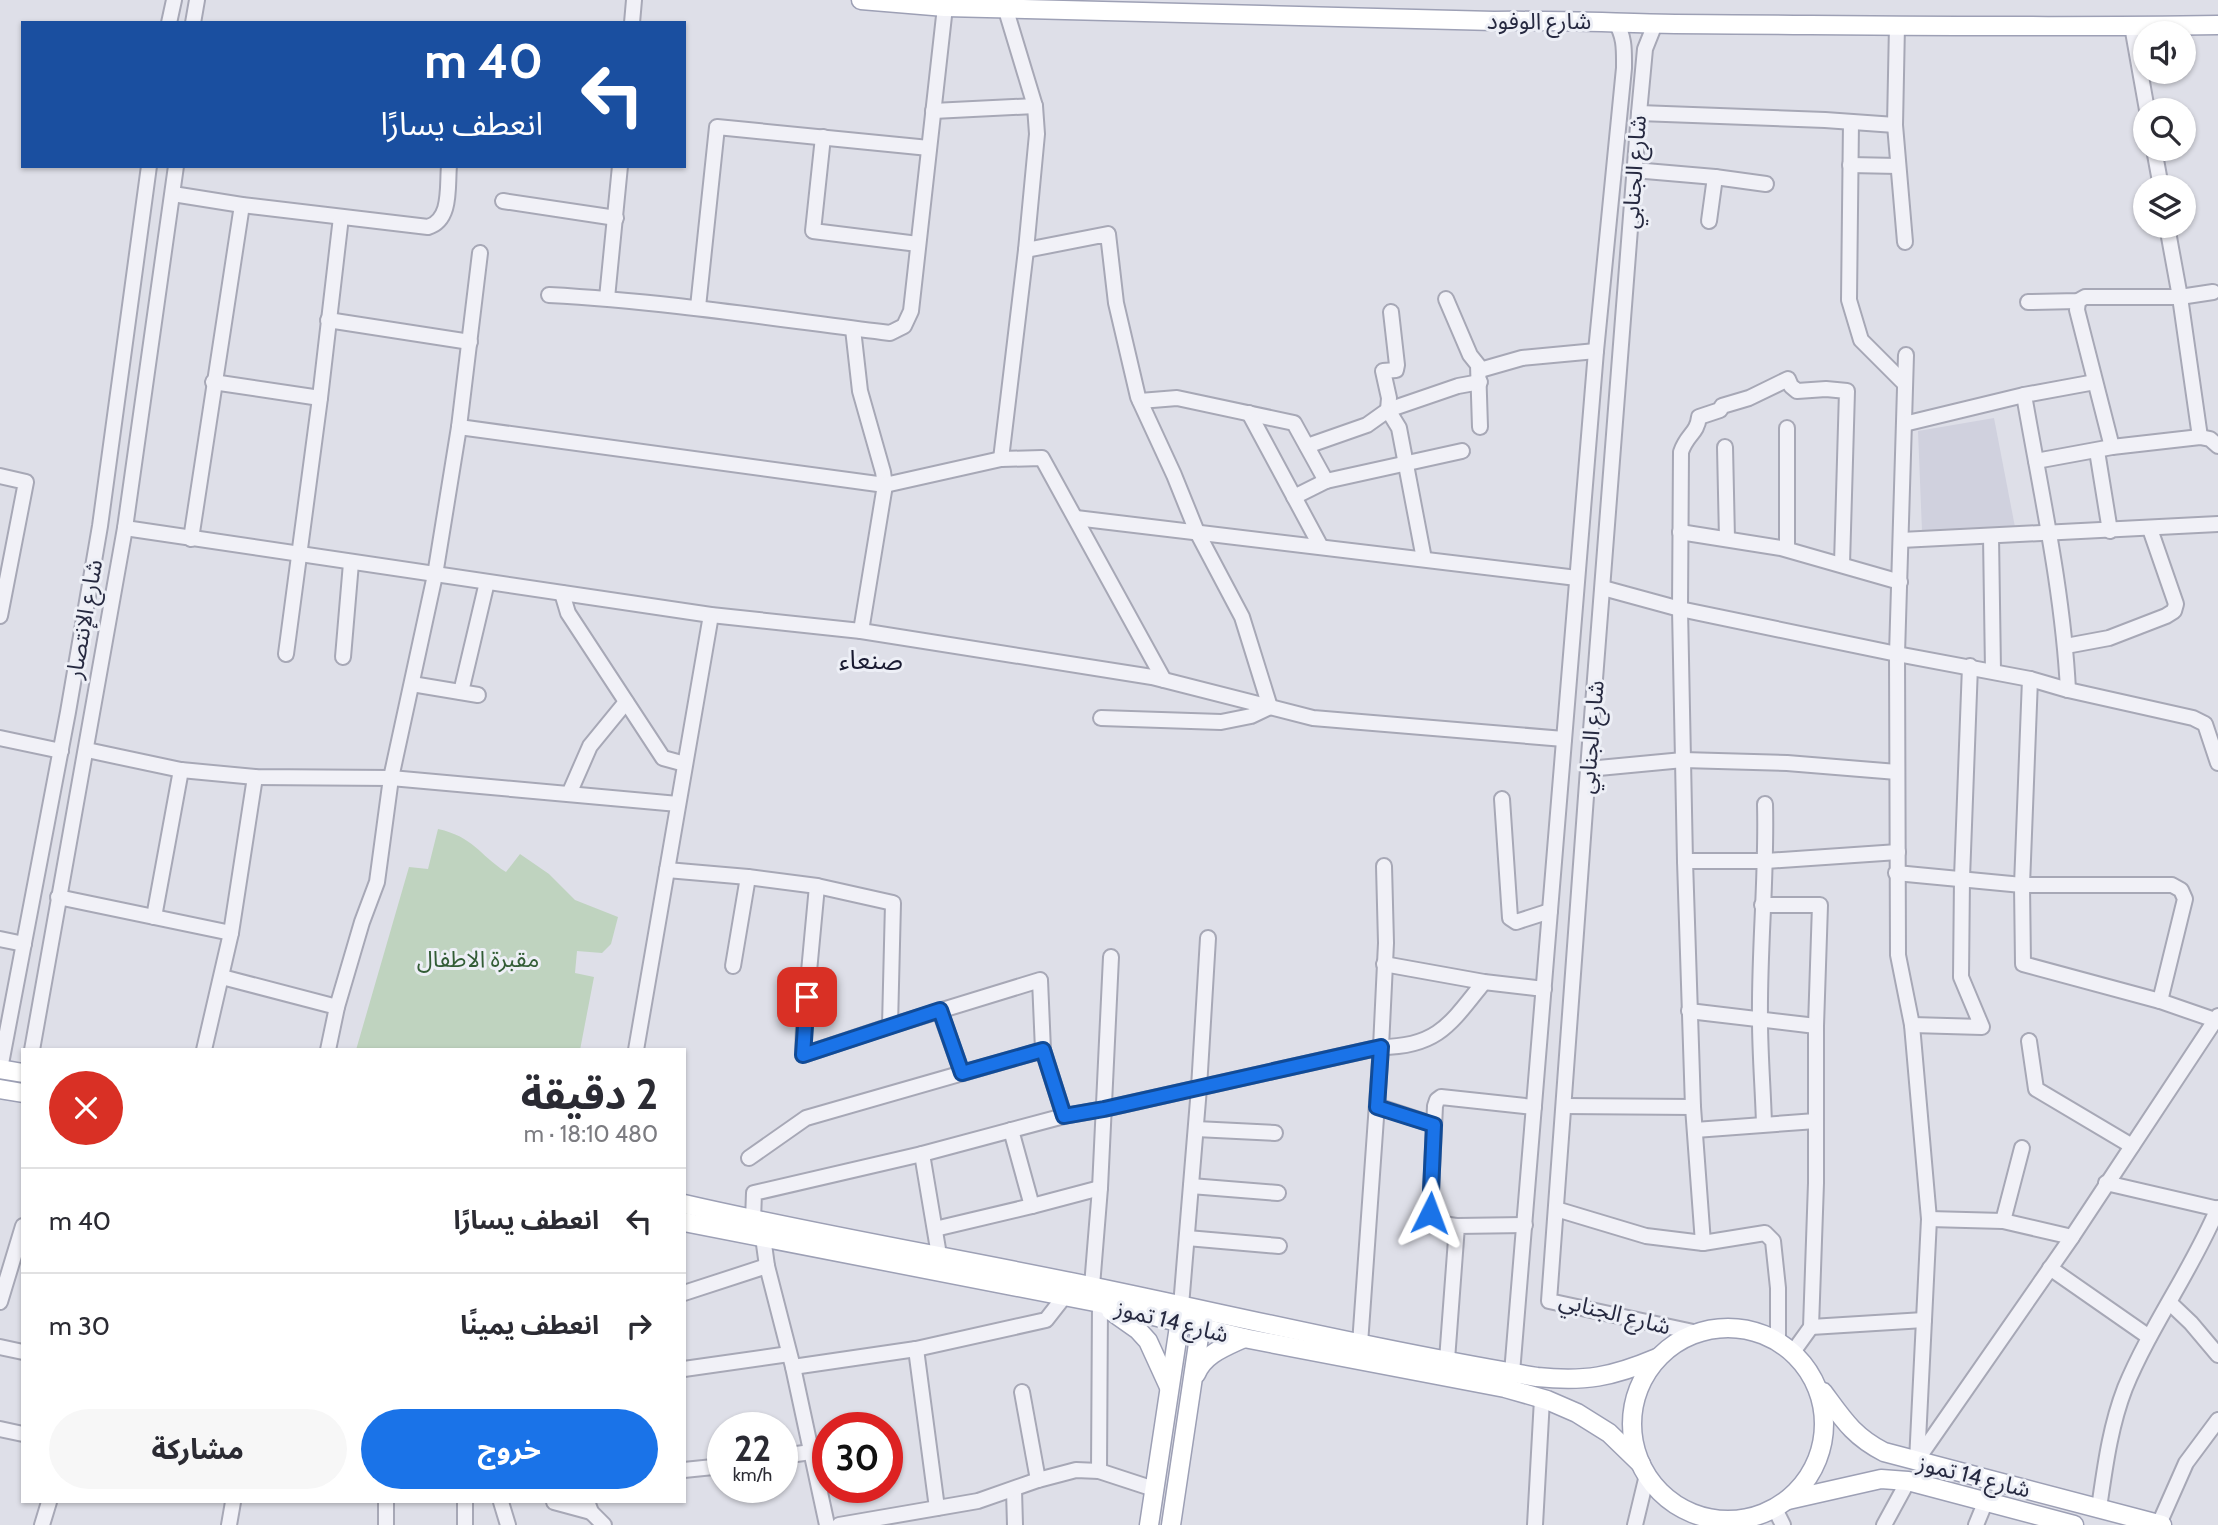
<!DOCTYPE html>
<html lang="ar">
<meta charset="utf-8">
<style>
body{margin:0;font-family:Cabin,"Noto Sans Arabic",sans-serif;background:#f7f7f7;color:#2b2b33;direction:rtl;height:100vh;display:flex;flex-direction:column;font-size:26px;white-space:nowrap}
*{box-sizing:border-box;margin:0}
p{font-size:23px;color:#7c7c81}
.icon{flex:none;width:38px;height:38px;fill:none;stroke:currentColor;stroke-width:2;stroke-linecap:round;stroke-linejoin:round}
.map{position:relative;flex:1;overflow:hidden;direction:ltr}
.sheet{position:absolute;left:21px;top:1048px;width:665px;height:455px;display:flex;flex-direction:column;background:#fff;border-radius:0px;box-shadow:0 2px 5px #0004;direction:rtl}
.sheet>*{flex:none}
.top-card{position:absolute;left:21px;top:21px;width:665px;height:147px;border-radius:0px;box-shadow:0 2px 5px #0004;direction:rtl;background:#1a4fa0;color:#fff;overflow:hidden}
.fabs{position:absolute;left:2133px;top:21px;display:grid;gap:14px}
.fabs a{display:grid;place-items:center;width:63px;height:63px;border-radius:50%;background:#fff;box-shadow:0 2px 5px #0004;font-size:35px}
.speed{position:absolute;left:707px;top:1412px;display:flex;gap:14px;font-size:35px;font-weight:700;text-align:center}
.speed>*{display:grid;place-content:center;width:91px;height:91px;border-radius:50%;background:#fff;box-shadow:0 2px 5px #0004;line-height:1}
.speed small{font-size:18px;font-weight:400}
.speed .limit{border:10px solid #d22;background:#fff;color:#111}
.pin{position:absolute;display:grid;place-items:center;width:60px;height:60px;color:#fff;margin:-30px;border-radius:14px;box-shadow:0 4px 10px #0006}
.me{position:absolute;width:77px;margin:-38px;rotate:3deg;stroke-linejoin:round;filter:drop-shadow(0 0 5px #0008)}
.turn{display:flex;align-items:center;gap:24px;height:147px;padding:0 28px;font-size:32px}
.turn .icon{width:91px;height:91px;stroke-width:2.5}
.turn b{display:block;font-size:49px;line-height:60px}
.round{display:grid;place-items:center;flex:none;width:74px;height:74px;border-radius:37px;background:#f7f7f7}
.head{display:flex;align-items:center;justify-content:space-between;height:119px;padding:0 28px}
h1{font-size:42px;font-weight:700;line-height:52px}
.primary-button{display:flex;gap:14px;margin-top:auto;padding:14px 28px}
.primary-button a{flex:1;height:80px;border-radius:42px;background:#1a73e8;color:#fff;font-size:28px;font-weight:700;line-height:80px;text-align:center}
.primary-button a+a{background:#f7f7f7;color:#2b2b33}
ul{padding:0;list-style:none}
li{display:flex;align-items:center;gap:21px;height:105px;padding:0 28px;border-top:2px solid #e1e1e2}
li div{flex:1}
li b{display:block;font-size:26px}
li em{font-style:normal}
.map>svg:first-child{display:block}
</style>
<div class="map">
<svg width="2218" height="1525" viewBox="0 0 2218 1525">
<rect width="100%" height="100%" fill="#dedfe8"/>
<polygon fill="#d0d1de" points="1994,418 2015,527 1922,531 1918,431"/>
<path fill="#bfd3bf" d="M438 829C474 837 478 854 506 872L520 854 549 874 575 900 618 917 611 944 602 953 577 951 575 973 594 977 580 1050H356L409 867 428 869Z"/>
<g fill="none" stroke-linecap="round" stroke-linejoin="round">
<defs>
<g id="minor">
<polyline points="169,23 174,0"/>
<polyline points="193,23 197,0"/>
<polyline points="632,23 634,0"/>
<polyline points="1655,24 1645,49 1639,113 1588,769 1549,1301 1698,1333"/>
<polyline points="1897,25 1895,125 1905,242"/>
<polyline points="2132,26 2147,110"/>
<polyline points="933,111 1035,106"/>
<polyline points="1639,113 1825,120 1895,125"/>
<polyline points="1851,122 1849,300 1861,340 1905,384"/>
<polyline points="823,137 813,231 918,244"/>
<polyline points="2154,149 2161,187"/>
<polyline points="1850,165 1898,166"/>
<polyline points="1634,170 1715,177 1766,184"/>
<path d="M173 194 242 205 428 227C452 220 447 186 449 166"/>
<polyline points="503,201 616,218"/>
<polyline points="1709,221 1715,177"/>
<polyline points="2167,226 2180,297 2200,437"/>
<polyline points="1026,250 1108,234 1116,303 1138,397 1174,475 1197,532 1242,617 1270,707 1251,716 1221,722 1101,718"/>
<path d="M549 295C661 301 771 318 882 332L890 333 904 326 911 311 945 7"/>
<polyline points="607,298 620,166"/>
<polyline points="1446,299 1470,355 1478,365 1480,427"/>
<polyline points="2078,301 2077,310 2112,447"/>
<polyline points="2028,302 2078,301 2085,297 2180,297 2213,292"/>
<polyline points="698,307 717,127 929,148"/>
<polyline points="1391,312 1397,365 1396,370 1383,371 1389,398 1388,410 1399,428 1424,559"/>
<polyline points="328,320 470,342"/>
<polyline points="853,329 860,391 883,472 885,485 861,631"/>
<polyline points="1906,355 1897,654 1898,955 1912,1025 1929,1219 1917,1461"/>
<polyline points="1480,370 1522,358 1596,351"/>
<polyline points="213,382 320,398"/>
<path d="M2024 395C2041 493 2063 591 2068 690"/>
<polyline points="1140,401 1177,398 1294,423 1326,481"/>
<polyline points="1249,413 1321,547"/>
<polyline points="1904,424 2024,395 2095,382"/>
<polyline points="459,427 885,485 1001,459 1042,458 1164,680"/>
<polyline points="1307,446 1367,425 1388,410 1458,386 1480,382"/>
<polyline points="1725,447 1727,539"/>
<polyline points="2097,451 2110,531"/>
<polyline points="1001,459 1026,250 1037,134 1035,106 1005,7"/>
<polyline points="2036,461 2112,447 2200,437 2210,439 2218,446"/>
<polyline points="0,476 26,482 0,616"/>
<polyline points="1294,497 1326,481 1462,451"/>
<polyline points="1076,518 1577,578"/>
<polyline points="125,528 711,615 861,631 1152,677 1313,718 1564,739"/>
<polyline points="1680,532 1781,548 1900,582"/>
<polyline points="1991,536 1993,671"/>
<polyline points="191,539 242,205"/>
<polyline points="1901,540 2218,524"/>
<polyline points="1787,549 1787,428"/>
<polyline points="1603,588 1680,609 1897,654 2030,679 2068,690 2193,718 2205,724 2218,763"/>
<polyline points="562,593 568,613 663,758 685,764"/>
<polyline points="2066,646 2109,638 2166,616 2174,611 2176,604 2150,529"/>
<polyline points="286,654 320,398 341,217"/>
<polyline points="343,657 351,563"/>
<polyline points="2030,679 2022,885 2023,964 2160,1001 2215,1020"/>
<polyline points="412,684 478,695"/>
<polyline points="461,692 487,582"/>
<polyline points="0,738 61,751"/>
<polyline points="87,750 181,770 255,777 391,778 678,804"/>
<polyline points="1588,769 1683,760 1787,763 1897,772"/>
<polyline points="569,794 590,746 626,702"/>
<polyline points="1502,799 1510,918 1516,922 1550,911"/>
<polyline points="1685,861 1766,861 1898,852"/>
<polyline points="667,870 748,877 817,886 893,903 890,1026"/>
<polyline points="1896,873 2022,885 2172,885 2181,890 2185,899 2160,1001"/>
<polyline points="817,886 804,1025 803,1055 890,1026 1040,980 1043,1050 1064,1116"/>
<polyline points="58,897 231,933"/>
<polyline points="1762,905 1820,905 1816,1026 1816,1183 1811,1327 1793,1352"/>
<polyline points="154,917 181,770"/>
<polyline points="0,939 24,944"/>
<polyline points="1384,964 1484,982 1544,989"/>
<polyline points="733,966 748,877"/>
<polyline points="222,977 337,1007"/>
<polyline points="940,1011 962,1073"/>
<polyline points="1689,1011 1816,1026"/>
<polyline points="1912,1025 1982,1027 1961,977 1962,878 1970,666"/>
<polyline points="2029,1041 2036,1089 2132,1146"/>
<polyline points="32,1050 125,528 176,166"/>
<polyline points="204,1050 231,933 255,777"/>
<polyline points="328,1050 337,1007 362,922 377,882 391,778 435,575 459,427 480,253"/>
<polyline points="636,1050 711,615"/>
<polyline points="0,1069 68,712 100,526 149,166"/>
<polyline points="1377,1106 1434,1125"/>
<polyline points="1564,1106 1693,1107"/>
<path d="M1764 1124C1763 1089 1760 1055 1760 1020 1759 948 1767 876 1765 804"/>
<polyline points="1196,1129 1275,1133"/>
<polyline points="1011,1130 1032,1206 1100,1188"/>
<polyline points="1695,1130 1816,1121"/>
<polyline points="922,1154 939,1255"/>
<polyline points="749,1158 806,1118 1043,1050"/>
<polyline points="2106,1183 2218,1209"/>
<polyline points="1191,1186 1278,1193"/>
<polyline points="1556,1209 1646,1236 1703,1243 1765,1233 1773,1241 1778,1288 1778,1340"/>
<polyline points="1929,1219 2003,1221 2072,1237"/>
<path d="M753 1220 754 1193 922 1154 1064 1116 1104 1109 1381 1047C1438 1047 1451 1023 1484 982"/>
<polyline points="2003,1221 2022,1148"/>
<path d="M1457 1226C1446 1224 1435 1225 1430 1213L1435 1106 1437 1100 1441 1097 1534 1107"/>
<polyline points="935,1229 1032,1206"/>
<polyline points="763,1237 767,1266 793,1367 827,1525"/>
<polyline points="1187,1238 1279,1246"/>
<path d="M1703 1243 1693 1107 1685 861 1680 609 1681 452C1687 434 1697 434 1699 417L1720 410 1722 406 1749 398 1788 379 1791 386 1797 391 1826 389 1847 391 1842 564"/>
<polyline points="2050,1268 2149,1337"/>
<polyline points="1092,1286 1100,1188 1111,957"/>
<polyline points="684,1293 767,1266"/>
<polyline points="0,1302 23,1226"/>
<polyline points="2170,1303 2191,1323 2218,1355"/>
<polyline points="1181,1306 1199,1088 1208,938"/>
<polyline points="1811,1327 1924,1320"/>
<polyline points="1360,1344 1381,1047 1386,943 1384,866"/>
<polyline points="0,1347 23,1352"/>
<polyline points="916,1349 937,1508"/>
<polyline points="1447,1360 1457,1226 1525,1225"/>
<polyline points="793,1367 916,1349 1046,1320 1064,1297"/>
<polyline points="684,1369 789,1354"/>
<path d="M1512 1373 1596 351 1624 68C1624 50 1625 37 1615 21"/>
<polyline points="1022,1392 1038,1480"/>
<polyline points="0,1429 23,1434"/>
<polyline points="782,1456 811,1452"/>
<polyline points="1917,1460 2072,1237 2218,1016"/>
<polyline points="684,1470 723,1466"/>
<polyline points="1099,1471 1100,1303"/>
<polyline points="1014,1490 1015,1525"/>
<polyline points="501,1502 508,1525"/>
<polyline points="554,1502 591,1512"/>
<polyline points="588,1504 591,1512 604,1525"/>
<path d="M2099 1508C2105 1467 2110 1427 2125 1388 2151 1325 2192 1270 2218 1208"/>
<polyline points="1775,1509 1783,1525"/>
<polyline points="2159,1524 2186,1463 2218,1420"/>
<polyline points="42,1525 49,1502"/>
<polyline points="229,1525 233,1502"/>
<polyline points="386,1525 386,1502"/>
<polyline points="465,1525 465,1502"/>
<polyline points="839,1525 978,1501 1038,1480 1076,1470 1099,1471 1154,1489"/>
<polyline points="1535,1525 1542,1399"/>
<polyline points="1635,1525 1647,1475"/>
<polyline points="1884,1525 1908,1481"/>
<polyline points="1976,1525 1985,1503"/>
</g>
<g id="major">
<path d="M861 0 945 7 1494 21C1555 20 1615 23 1675 24 1856 25 2037 28 2218 25"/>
<polyline points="0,1069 23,1073"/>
<polyline points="0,1089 23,1093"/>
<path d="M684 1204C819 1235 955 1258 1090 1286 1239 1317 1387 1352 1537 1377 1585 1382 1612 1377 1657 1358"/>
<polyline points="684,1222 1100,1303 1244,1338 1505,1388 1547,1400 1577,1413 1609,1433 1641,1464"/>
<polyline points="1111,1311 1138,1330 1148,1341 1169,1387"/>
<circle cx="1728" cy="1424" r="96"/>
<path d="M1196 1374C1204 1354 1225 1347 1244 1338"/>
<path d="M1823 1392C1843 1419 1853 1436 1884 1452L2162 1525"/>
<polyline points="1788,1500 1881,1479 1908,1481 2074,1525"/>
<polyline points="1149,1525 1181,1313"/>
<polyline points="1171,1525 1202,1317"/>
</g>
</defs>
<use href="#minor" stroke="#a7a8b6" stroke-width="18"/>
<use href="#major" stroke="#9da0b5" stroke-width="21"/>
<use href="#minor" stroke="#f1f1f7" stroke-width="14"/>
<use href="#major" stroke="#fff" stroke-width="18"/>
</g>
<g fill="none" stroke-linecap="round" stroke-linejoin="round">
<defs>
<polyline id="route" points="807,997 803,1055 940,1010 962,1073 1043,1050 1064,1116 1104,1109 1381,1047 1377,1107 1434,1125 1430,1213"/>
</defs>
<use href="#route" stroke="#114b97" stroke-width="18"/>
<use href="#route" stroke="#1a73e8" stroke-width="12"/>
</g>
<g text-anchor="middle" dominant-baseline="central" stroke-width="6" stroke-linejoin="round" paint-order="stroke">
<g font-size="23" fill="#262940" stroke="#edeff6">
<text x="1539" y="21">شارع الوفود</text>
<text transform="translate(1634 172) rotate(-86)">شارع الجنابي</text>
<text transform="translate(84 619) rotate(-80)">شارع الإنتصار</text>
<text transform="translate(1591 737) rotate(-85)">شارع الجنابي</text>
<text transform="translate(1615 1313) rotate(14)">شارع الجنابي</text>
<text transform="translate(1172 1321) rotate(14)">شارع 14 تموز</text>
<text transform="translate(1974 1476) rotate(14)">شارع 14 تموز</text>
</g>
<g font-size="23" fill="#335d36" stroke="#edeff6">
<text x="478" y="959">مقبرة الاطفال</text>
</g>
<g font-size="26" fill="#191a31" stroke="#edeff6">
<text x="871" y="660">صنعاء</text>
</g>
</g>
</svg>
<div class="fabs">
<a><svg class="icon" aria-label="sound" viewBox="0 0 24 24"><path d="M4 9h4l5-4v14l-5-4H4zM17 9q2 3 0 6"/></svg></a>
<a><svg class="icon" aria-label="search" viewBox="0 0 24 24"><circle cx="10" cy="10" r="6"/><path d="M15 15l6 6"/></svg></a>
<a><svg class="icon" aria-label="layers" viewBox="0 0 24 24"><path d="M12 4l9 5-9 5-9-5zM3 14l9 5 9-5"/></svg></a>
</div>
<div class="speed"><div>22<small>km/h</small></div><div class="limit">30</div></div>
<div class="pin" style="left:807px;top:997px;background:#d93025"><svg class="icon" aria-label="arrive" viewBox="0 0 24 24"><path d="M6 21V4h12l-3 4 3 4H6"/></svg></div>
<svg class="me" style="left:1430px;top:1213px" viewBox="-20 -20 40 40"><path d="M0-17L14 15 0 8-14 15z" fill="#1a73e8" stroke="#fff" stroke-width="4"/></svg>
<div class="top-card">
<div class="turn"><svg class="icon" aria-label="left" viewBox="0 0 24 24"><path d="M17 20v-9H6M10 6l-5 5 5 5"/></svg><div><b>40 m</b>انعطف يسارًا</div></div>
</div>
<section class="sheet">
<div class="head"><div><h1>2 دقيقة</h1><p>480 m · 18:10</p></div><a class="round" style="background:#d93025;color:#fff"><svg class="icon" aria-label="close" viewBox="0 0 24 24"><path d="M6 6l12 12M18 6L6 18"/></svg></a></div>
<ul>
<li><svg class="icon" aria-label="left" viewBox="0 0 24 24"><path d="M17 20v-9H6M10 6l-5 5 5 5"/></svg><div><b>انعطف يسارًا</b></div><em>40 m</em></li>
<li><svg class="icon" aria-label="right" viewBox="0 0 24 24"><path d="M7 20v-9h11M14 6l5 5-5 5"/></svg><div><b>انعطف يمينًا</b></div><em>30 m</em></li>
</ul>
<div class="primary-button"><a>خروج</a><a>مشاركة</a></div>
</section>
</div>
